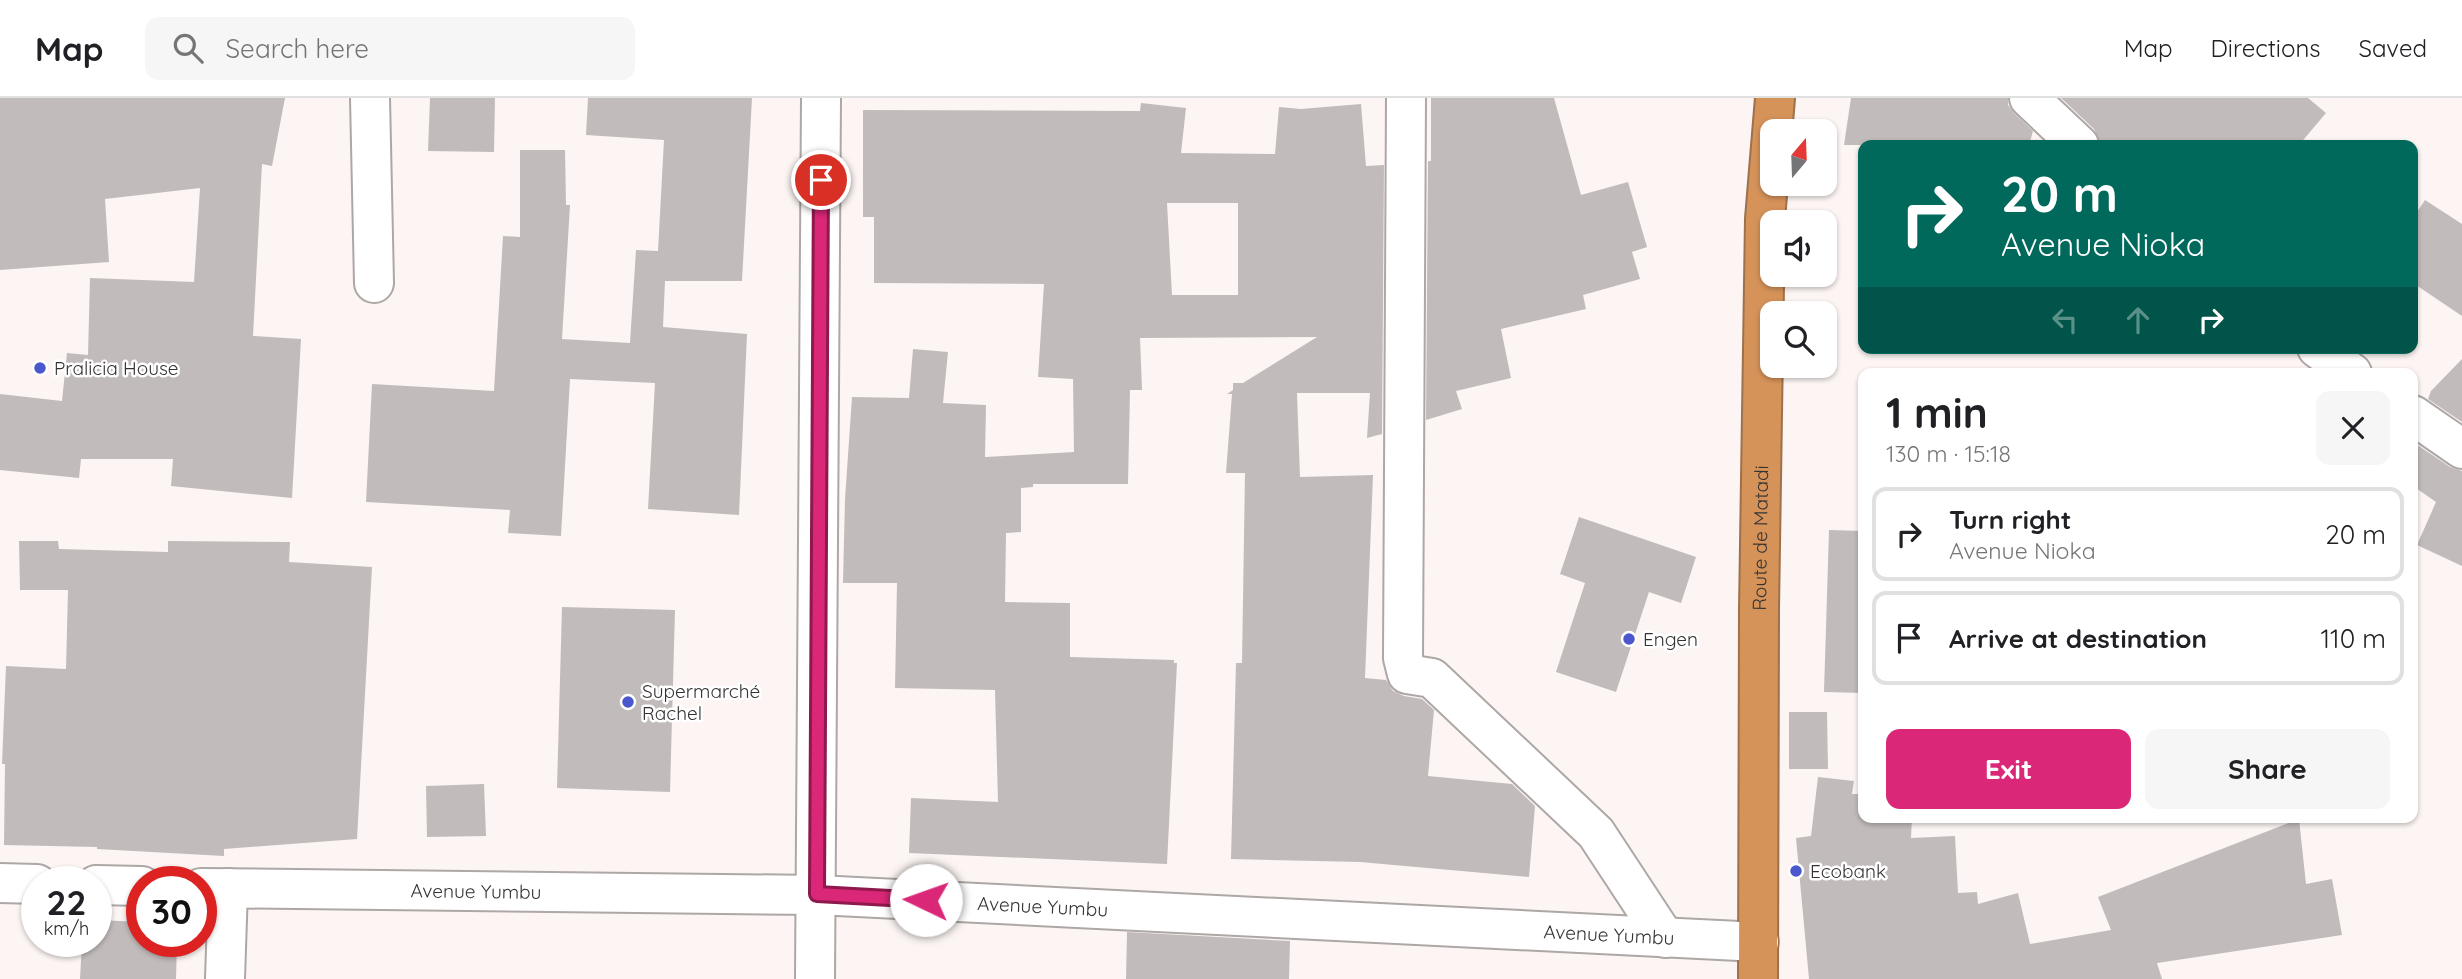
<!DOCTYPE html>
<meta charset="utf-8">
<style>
body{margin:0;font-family:Quicksand,sans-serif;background:#f6f6f6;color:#202124;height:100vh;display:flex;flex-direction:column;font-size:26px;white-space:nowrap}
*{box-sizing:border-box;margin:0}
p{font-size:23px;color:#757577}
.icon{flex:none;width:38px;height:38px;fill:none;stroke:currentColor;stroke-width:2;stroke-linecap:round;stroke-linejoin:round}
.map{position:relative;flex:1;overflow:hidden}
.details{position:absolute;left:1858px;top:270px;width:560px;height:455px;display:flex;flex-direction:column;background:#fff;border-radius:14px;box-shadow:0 2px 5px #0004}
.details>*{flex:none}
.banner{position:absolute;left:1858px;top:42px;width:560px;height:214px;border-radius:14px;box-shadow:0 2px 5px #0004;background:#00695c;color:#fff;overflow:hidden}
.needle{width:46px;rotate:19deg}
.buttons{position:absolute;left:1760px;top:21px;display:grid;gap:14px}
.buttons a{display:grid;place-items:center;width:77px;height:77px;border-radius:14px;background:#fff;box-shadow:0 2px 5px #0004;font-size:35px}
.speed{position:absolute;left:21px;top:768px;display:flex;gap:14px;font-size:35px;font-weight:700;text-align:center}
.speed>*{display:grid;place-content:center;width:91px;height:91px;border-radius:50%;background:#fff;box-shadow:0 2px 5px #0004;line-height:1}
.speed small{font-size:18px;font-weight:400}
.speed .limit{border:10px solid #d22;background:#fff;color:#111}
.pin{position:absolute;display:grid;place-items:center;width:60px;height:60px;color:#fff;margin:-30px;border:4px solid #fff;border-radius:50%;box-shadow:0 2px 7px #0007}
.me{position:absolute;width:77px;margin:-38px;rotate:273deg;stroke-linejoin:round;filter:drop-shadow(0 0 5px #0008)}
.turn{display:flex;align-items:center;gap:24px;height:147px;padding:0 28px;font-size:32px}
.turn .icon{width:91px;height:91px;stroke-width:2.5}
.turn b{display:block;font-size:49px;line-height:60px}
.lanes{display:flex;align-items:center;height:66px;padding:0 28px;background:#0003;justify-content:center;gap:35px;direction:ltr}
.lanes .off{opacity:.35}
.round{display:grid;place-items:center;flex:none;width:74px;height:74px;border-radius:14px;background:#f6f6f6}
.summary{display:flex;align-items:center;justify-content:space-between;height:119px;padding:0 28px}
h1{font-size:42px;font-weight:700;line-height:52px}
.button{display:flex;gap:14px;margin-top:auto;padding:14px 28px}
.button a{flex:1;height:80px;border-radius:14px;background:#db2777;color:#fff;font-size:28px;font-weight:700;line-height:80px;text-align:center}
.button a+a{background:#f6f6f6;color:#202124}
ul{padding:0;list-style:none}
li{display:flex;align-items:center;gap:21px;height:94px;margin:0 14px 10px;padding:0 14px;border:4px solid #e0e0e0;border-radius:14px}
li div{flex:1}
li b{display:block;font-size:26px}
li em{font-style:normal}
header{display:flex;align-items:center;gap:42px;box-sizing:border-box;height:98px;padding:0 35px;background:#fff;border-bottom:2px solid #e0e0e0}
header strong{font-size:33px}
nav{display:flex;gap:38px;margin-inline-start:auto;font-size:24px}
.search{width:490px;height:63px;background:#f6f6f6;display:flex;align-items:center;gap:18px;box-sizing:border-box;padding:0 24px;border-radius:14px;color:#757577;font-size:26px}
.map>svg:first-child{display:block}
</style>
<header>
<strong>Map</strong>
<div class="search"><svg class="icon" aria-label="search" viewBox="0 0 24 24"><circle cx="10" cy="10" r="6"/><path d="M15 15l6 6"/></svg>Search here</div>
<nav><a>Map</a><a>Directions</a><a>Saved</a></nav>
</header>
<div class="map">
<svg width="2462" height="881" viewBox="0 0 2462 881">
<rect width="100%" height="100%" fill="#fcf5f3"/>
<g fill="#c2bbbb" fill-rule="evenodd">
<polygon points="0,0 285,0 272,68 262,66 253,238 301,241 292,400 171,388 173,361 81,361 79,380 0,372 0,296 62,303 67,255 88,257 90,180 194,184 200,90 105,101 109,164 0,172"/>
<polygon points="430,0 495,0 494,54 428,53"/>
<polygon points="588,0 752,0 742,183 665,183 663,229 747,236 739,417 648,411 655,285 570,281 561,438 508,435 510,412 366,404 372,286 494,293 503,138 520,139 520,52 565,52 566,107 570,107 562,241 630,245 636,152 658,153 664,42 586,37"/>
<polygon points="1431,0 1554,0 1581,97 1628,84 1647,149 1632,154 1640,181 1583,197 1586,211 1501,231 1511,280 1456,293 1462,311 1426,322 1428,63 1431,63"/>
<polygon points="1851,0 2008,0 2008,7 2014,15 2033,33 2029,47 1844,47"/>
<polygon points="2061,0 2308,0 2326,15 2299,47 2101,47 2094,31"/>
<path d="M1141 5 1186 10 1181 55 1275 56 1279 9 1301 11 1361 6 1366 68 1384 67 1382 336 1367 340 1370 295H1297L1300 379 1373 377 1365 580 1386 582 1393 593 1404 598 1422 601 1434 612 1428 678 1512 686 1535 708 1529 779 1360 764 1231 761 1236 565H1242L1245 375H1226L1232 296H1227L1233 292V285H1243L1317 239 1140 240 1142 292H1130L1128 386H1033V389L1021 390V434L1006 435 1005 504 1070 505V559L1174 562V565H1177L1167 766 909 755 911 700 998 704 995 592 895 590 897 485H843L845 401 852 299 909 300 913 251 948 254 943 305 986 307 985 359 1074 354 1073 281 1038 279 1044 186 874 185V119H863V12L1140 13ZM1167 105H1238V197H1172Z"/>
<polygon points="2425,102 2462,126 2462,218 2413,185 2413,120"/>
<polygon points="2462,261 2462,324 2428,301 2431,293"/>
<polygon points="2413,344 2450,369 2462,373 2462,468 2417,447 2436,404 2413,388"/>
<polygon points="1579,419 1696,459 1681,505 1649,494 1616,594 1556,574 1585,485 1560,476"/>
<polygon points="1829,432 1864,433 1864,595 1824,594"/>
<polygon points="19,443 58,443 59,451 168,454 168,443 290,444 289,464 372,469 357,741 224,751 224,758 97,751 97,749 4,747 5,666 2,666 6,568 66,571 68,492 20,492"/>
<polygon points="562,509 675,512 670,694 557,690"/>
<polygon points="1789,614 1827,614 1828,671 1789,671"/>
<polygon points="1818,679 1854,683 1852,696 1864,696 1864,719 1912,719 1911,740 1955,738 1958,795 1977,794 1978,806 2018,795 2030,846 2111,832 2098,799 2299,721 2306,786 2332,781 2342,837 2157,865 2162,881 1809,881 1796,740 1811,738"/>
<polygon points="484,686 486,738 427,739 426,688"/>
<polygon points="96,822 142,824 142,844 177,844 176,881 80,881 82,844 96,844"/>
<polygon points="1127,834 1290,843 1289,881 1126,881"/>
</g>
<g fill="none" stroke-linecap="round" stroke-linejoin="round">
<defs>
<g id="minor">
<polyline points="370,0 374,185"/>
<polyline points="1406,0 1403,560 1407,576 1432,580 1596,735 1665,840"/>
<polyline points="2029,0 2079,47"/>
<polyline points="2317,250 2352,275"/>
<polyline points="2413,317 2462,351"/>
<polyline points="0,785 37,786"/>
<polyline points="96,787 142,788"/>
<path id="s1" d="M201 790 817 797 1759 844"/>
<polyline points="225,881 228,790"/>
<polyline points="815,881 821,0"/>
</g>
<g id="highway">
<path id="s2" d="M1758 881 1759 512 1765 121 1775 0"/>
</g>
</defs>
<use href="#minor" stroke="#ada7a5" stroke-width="42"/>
<use href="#highway" stroke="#9d714b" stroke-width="42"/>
<use href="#minor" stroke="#fff" stroke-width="38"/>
<use href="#highway" stroke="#d59259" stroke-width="38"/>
</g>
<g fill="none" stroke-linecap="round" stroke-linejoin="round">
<defs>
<polyline id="route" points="821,82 817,796 926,802"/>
</defs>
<use href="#route" stroke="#8e194d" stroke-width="18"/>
<use href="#route" stroke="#db2777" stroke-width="12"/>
</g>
<g fill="#4b57cd" stroke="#fff" stroke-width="2.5">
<circle cx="40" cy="270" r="7"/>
<circle cx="1629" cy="541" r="7"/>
<circle cx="628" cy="604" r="7"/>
<circle cx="1796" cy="773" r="7"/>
</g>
<g text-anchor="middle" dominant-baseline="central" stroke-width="5" stroke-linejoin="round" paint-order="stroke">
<g font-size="19" fill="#353332" stroke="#fff" text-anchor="start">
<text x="54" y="270">Pralicia House</text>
<text x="1643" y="541">Engen</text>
<text x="642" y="593">Supermarché<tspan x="642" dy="22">Rachel</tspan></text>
<text x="1810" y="773">Ecobank</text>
</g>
<g font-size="19" fill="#353332" stroke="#fff">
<text stroke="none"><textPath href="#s2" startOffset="441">Route de Matadi</textPath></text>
<text stroke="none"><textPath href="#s1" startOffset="275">Avenue Yumbu</textPath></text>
<text stroke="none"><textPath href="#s1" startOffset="842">Avenue Yumbu</textPath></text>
<text stroke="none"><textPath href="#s1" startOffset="1409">Avenue Yumbu</textPath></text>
</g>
</g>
</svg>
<div class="buttons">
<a><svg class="needle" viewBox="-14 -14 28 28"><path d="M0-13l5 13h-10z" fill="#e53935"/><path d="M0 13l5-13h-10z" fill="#757577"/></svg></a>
<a><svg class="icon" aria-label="sound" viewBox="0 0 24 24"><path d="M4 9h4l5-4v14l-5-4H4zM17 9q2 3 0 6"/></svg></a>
<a><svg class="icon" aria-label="search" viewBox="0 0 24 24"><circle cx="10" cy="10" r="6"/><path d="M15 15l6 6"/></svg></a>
</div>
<div class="speed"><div>22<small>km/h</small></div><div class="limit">30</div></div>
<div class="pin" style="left:821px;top:82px;background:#d93025"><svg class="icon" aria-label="arrive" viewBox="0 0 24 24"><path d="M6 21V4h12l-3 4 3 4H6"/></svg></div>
<svg class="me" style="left:926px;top:802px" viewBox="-20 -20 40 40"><circle r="19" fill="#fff"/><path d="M0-13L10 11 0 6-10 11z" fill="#db2777"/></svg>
<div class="banner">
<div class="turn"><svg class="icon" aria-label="right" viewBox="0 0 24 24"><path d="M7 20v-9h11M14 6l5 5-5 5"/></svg><div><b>20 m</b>Avenue Nioka</div></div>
<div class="lanes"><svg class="icon off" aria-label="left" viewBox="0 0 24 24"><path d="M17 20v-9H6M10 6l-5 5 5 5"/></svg><svg class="icon off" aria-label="ahead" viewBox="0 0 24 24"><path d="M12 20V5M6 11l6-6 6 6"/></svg><svg class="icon" aria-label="right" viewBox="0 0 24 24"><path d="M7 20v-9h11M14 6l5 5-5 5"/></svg></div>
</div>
<section class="details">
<div class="summary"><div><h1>1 min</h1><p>130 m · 15:18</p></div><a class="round"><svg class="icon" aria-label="close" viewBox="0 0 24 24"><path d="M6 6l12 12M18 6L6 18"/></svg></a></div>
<ul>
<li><svg class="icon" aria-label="right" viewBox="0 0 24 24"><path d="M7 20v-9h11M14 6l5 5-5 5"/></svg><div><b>Turn right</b><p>Avenue Nioka</p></div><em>20 m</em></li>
<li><svg class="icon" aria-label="arrive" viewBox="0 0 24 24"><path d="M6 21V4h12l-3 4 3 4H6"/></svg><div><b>Arrive at destination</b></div><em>110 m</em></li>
</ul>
<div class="button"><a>Exit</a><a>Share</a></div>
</section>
</div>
